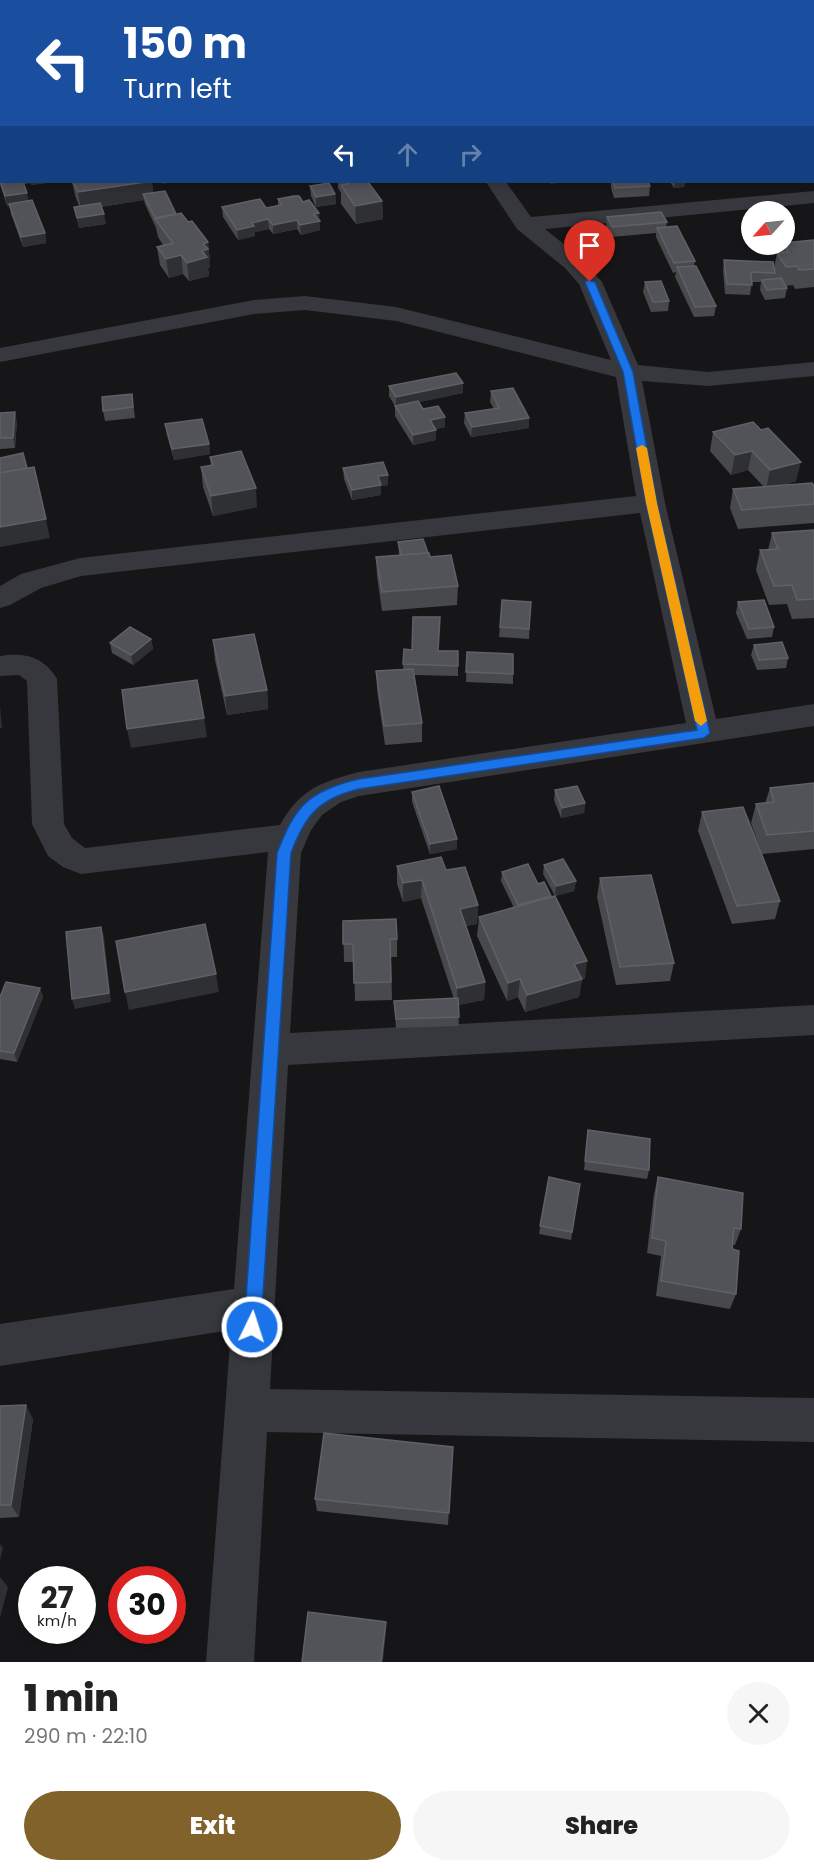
<!DOCTYPE html>
<meta charset="utf-8">
<style>
body{margin:0;font-family:Poppins,sans-serif;background:#f6f6f6;color:#222;height:100vh;display:flex;flex-direction:column;font-size:22px;white-space:nowrap}
*{box-sizing:border-box;margin:0}
p{font-size:20px;color:#767676}
.icon{flex:none;width:33px;height:33px;fill:none;stroke:currentColor;stroke-width:2;stroke-linecap:round;stroke-linejoin:round}
.map{position:relative;height:1662px;overflow:hidden}
.side{display:flex;flex-direction:column;background:#fff;flex:1}
.side>*{flex:none}
.banner{position:absolute;left:0px;top:0px;width:814px;height:183px;box-shadow:0 3px 9px #0003;background:#1a4fa0;color:#fff;overflow:hidden}
.needle{width:39px;rotate:243deg}
.controls{position:absolute;left:741px;top:201px;display:grid;gap:12px}
.controls a{display:grid;place-items:center;width:54px;height:54px;border-radius:50%;background:#fff;box-shadow:0 3px 9px #0003;font-size:30px}
.speed{position:absolute;left:18px;top:1566px;display:flex;gap:12px;font-size:30px;font-weight:700;text-align:center}
.speed>*{display:grid;place-content:center;width:78px;height:78px;border-radius:50%;background:#fff;box-shadow:0 3px 9px #0003;line-height:1}
.speed small{font-size:15px;font-weight:400}
.speed .limit{border:9px solid #d22;background:#fff;color:#111}
.pin{position:absolute;display:grid;place-items:center;width:51px;height:51px;color:#fff;margin:-62px -26px;border-radius:50% 50% 50% 0;rotate:-45deg;box-shadow:0 0 6px #0007}
.pin .icon{rotate:45deg}
.me{position:absolute;width:66px;margin:-33px;rotate:4deg;stroke-linejoin:round;filter:drop-shadow(0 0 4px #0008)}
.turn{display:flex;align-items:center;gap:21px;height:126px;padding:0 24px;font-size:27px}
.turn .icon{width:78px;height:78px;stroke-width:2.5}
.turn b{display:block;font-size:42px;line-height:51px}
.lanes{display:flex;align-items:center;height:57px;padding:0 24px;background:#0003;justify-content:center;gap:30px;direction:ltr}
.lanes .off{opacity:.35}
.round{display:grid;place-items:center;flex:none;width:63px;height:63px;border-radius:32px;background:#f6f6f6}
.headline{display:flex;align-items:center;justify-content:space-between;height:102px;padding:0 24px}
h1{font-size:36px;font-weight:800;line-height:45px}
.action{display:flex;gap:12px;margin-top:auto;padding:12px 24px}
.action a{flex:1;height:69px;border-radius:36px;background:#80622a;color:#fff;font-size:24px;font-weight:800;line-height:69px;text-align:center}
.action a+a{background:#f6f6f6;color:#222}
.map>svg:first-child{display:block}
</style>
<div class="map">
<svg width="814" height="1662" viewBox="0 0 814 1662">
<rect width="100%" height="100%" fill="#161618"/>
<g fill="none" stroke-linecap="round" stroke-linejoin="round">
<g fill="#37383d" fill-rule="evenodd">
<polygon points="50,0 83,0 49,2"/>
<polygon points="383,0 401,0 402,2 384,2"/>
<rect x="0" y="2" width="2" height="10"/>
<rect x="813" y="134" width="1" height="13"/>
<path d="M486 182H506L531 217 814 191V203L545 229 581 258 602 282 638 365 708 372 814 362V376L708 386 642 381 665 503 716 719 814 704V726L359 796 341 802 322 815 311 830 301 853 290 1033 814 1005V1035L288 1065 270 1389 814 1398V1442L267 1432 254 1662H206L231 1330 0 1366V1324L234 1289 268 852 81 874 63 867 48 856 32 824 27 681 19 675 0 676V656C25 652 44 657 57 679L64 824 72 838 85 848 280 825C300 789 321 782 359 772L686 723 640 513 81 576 41 588 10 605 0 608V586L21 574 80 558 636 496 616 377 396 321 305 310 254 314 0 362V348L254 300 305 296 396 307 611 360 579 284 565 268 517 229Z"/>
</g>
</g>
<g fill="#47494d">
<polygon points="277,0 323,0 323,2 278,2"/>
<rect x="0" y="61" width="2" height="54"/>
<polygon points="0,169 2,182 53,182 31,185 30,183 24,184 28,201 45,233 46,243 23,247 11,214 10,205 7,206 0,184"/>
<polygon points="72,182 152,182 153,193 176,214 188,222 208,242 210,261 209,261 210,268 208,268 209,276 189,281 183,274 169,278 160,265 157,247 163,245 158,237 156,228 145,204 144,200 101,207 106,224 79,228 74,207 79,206 75,195"/>
<polygon points="338,182 368,182 382,201 383,219 356,224 341,204 341,193 338,188"/>
<polygon points="611,182 648,182 650,186 649,196 614,198 611,188"/>
<polygon points="670,182 685,182 684,187 674,188"/>
<polygon points="310,186 335,194 336,204 316,207 311,196"/>
<polygon points="278,199 303,202 319,219 320,230 301,235 297,229 273,234 269,229 255,232 255,236 238,240 223,217 222,207 266,208 278,205"/>
<polygon points="607,217 667,222 666,227 695,261 694,266 716,306 714,316 694,317 675,277 676,272 673,273 656,237 656,233 611,237 606,227"/>
<polygon points="814,240 814,287 795,289 793,285 785,286 787,288 785,298 765,300 760,290 761,282 752,282 750,295 725,294 723,270 724,260 774,268 777,253 781,253 782,244"/>
<polygon points="645,282 669,301 668,311 651,312 643,292"/>
<polygon points="463,383 463,393 419,402 423,409 445,427 436,429 436,440 413,445 395,416 395,406 389,396 389,386"/>
<polygon points="491,391 529,428 471,437 464,423 465,413 494,409 490,402"/>
<polygon points="132,394 135,418 105,421 103,411"/>
<polygon points="0,413 17,422 15,448 0,449"/>
<polygon points="753,422 796,481 780,486 814,486 814,523 738,529 730,508 733,489 764,487 748,470 731,475 710,451 713,432"/>
<polygon points="165,424 209,444 210,454 174,460 167,435"/>
<polygon points="210,457 257,507 213,516 203,487 201,467 211,466"/>
<polygon points="343,468 388,485 381,486 381,495 352,500 344,479"/>
<polygon points="814,530 814,618 792,619 787,604 769,605 756,570 760,550 768,550 772,533"/>
<polygon points="398,542 428,553 458,586 457,605 382,611 377,576 376,557 399,555"/>
<polygon points="502,600 531,602 529,639 499,637"/>
<polygon points="738,602 774,627 772,637 747,639 736,613"/>
<polygon points="151,639 153,649 133,665 112,653 110,643"/>
<polygon points="213,640 267,690 268,709 227,715 215,660"/>
<polygon points="754,645 788,658 786,668 757,670 751,655"/>
<polygon points="404,649 458,651 458,676 414,675 422,723 422,742 385,745 377,690 376,671 403,669"/>
<polygon points="467,652 513,674 513,684 466,682"/>
<polygon points="814,783 814,849 762,854 751,823 756,804 765,803 770,788"/>
<polygon points="555,790 585,803 584,813 561,818 554,800"/>
<polygon points="412,792 457,839 457,849 430,854 412,802"/>
<polygon points="702,812 780,901 775,919 732,924 698,831"/>
<polygon points="544,865 576,881 574,891 555,896 543,874"/>
<polygon points="397,866 446,870 478,905 477,924 466,926 485,982 484,1000 458,1005 459,1026 396,1028 394,1001 454,999 421,898 403,902 397,884"/>
<polygon points="502,872 538,884 551,898 585,979 582,979 579,997 525,1012 518,997 507,1001 477,936 479,917 514,908 501,881"/>
<polygon points="600,878 674,963 670,981 616,985 597,897"/>
<polygon points="343,921 397,939 397,957 391,957 392,1000 355,1001 354,962 344,962"/>
<polygon points="40,988 43,997 17,1062 0,1059 0,997"/>
<polygon points="588,1130 649,1170 647,1179 584,1170"/>
<polygon points="549,1177 580,1184 571,1240 539,1234"/>
<polygon points="658,1177 741,1229 735,1245 733,1245 736,1294 730,1309 656,1296 661,1256 647,1253 654,1194"/>
<polygon points="0,1406 33,1419 19,1517 0,1518"/>
<polygon points="453,1447 448,1525 317,1511 315,1499"/>
</g>
<g fill="#2f3033">
<polygon points="235,0 248,0 248,2 236,2"/>
<polygon points="30,182 53,182 31,185"/>
<polygon points="146,182 152,182 154,199 143,194 144,200 81,210 78,192"/>
<polygon points="162,182 174,182 163,184"/>
<polygon points="550,182 567,182 550,184"/>
<polygon points="675,182 685,182 684,187 674,188"/>
<polygon points="27,193 29,202 7,206 5,196"/>
<polygon points="335,194 336,204 316,207 316,197"/>
<polygon points="382,201 383,219 356,224 355,206"/>
<polygon points="319,213 320,230 301,235 300,225 314,214"/>
<polygon points="104,214 106,224 79,228 77,218"/>
<polygon points="268,219 269,229 255,232 255,236 238,240 237,230 252,223"/>
<polygon points="297,220 297,229 273,234 273,225"/>
<polygon points="45,233 46,243 23,247 21,237"/>
<polygon points="208,242 210,261 209,261 210,268 208,268 209,276 189,281 187,263 202,251 203,244"/>
<polygon points="181,255 183,274 169,278 166,259"/>
<polygon points="463,383 463,393 396,407 396,397"/>
<polygon points="15,412 17,422 15,448 13,438"/>
<polygon points="445,417 445,427 430,430 430,420"/>
<polygon points="529,418 529,428 471,437 472,427"/>
<polygon points="436,430 436,440 413,445 413,435"/>
<polygon points="209,444 210,454 174,460 172,449"/>
<polygon points="752,451 748,470 731,475 735,455"/>
<polygon points="801,462 796,481 766,489 770,470"/>
<polygon points="34,467 50,538 0,547 0,527"/>
<polygon points="388,475 388,485 381,486 381,495 352,500 352,490 378,476"/>
<polygon points="256,488 257,507 213,516 211,496"/>
<polygon points="151,639 153,649 133,665 131,655"/>
<polygon points="267,690 268,709 227,715 225,696"/>
<polygon points="0,706 2,728 0,728"/>
<polygon points="204,718 207,737 131,748 127,729"/>
<polygon points="585,803 584,813 561,818 562,808"/>
<polygon points="457,839 457,849 430,854 430,844"/>
<polygon points="422,880 421,898 403,902 403,883"/>
<polygon points="576,881 574,891 555,896 556,886"/>
<polygon points="551,896 550,905 517,914 518,905"/>
<polygon points="478,905 477,924 459,927 460,909"/>
<polygon points="101,927 104,936 111,1002 75,1009 72,999"/>
<polygon points="587,961 585,979 582,979 579,997 525,1012 527,995 574,964"/>
<polygon points="216,974 219,992 129,1010 125,992"/>
<polygon points="520,979 518,997 507,1001 508,983"/>
<polygon points="485,982 484,1000 457,1005 457,988"/>
<polygon points="40,988 43,997 17,1062 14,1053"/>
<polygon points="26,1405 33,1419 19,1517 11,1505"/>
<polygon points="0,1544 3,1548 0,1560"/>
<polygon points="0,1577 8,1587 0,1618"/>
<polygon points="386,1622 386,1632 383,1662 381,1662"/>
</g>
<g fill="#525359" stroke="#5f6168" stroke-width="1.5">
<polygon points="280,0 314,0 314,2 281,2"/>
<polygon points="702,0 746,0 747,2 704,2"/>
<rect x="437" y="1" width="41" height="1"/>
<rect x="0" y="61" width="2" height="37"/>
<polygon points="0,169 2,169 2,182 23,182 27,193 5,196 0,181"/>
<polygon points="73,182 146,182 78,192"/>
<polygon points="346,182 368,182 382,201 355,206 341,185 348,184"/>
<polygon points="613,182 648,182 650,186 615,188"/>
<polygon points="329,183 335,194 316,197 310,186"/>
<polygon points="165,191 176,214 155,218 143,194"/>
<polygon points="294,196 299,196 303,202 309,200 319,213 314,214 320,221 300,225 297,220 273,225 268,219 252,223 254,226 237,230 222,207 260,199 266,208 282,205 278,199"/>
<polygon points="32,200 45,233 21,237 9,204"/>
<polygon points="100,203 104,214 77,218 74,207"/>
<polygon points="661,212 667,222 612,227 607,217"/>
<polygon points="181,213 188,222 192,221 208,242 203,244 208,249 202,251 207,257 187,263 181,255 166,259 157,247 173,243 155,219"/>
<polygon points="677,226 695,261 674,263 657,228"/>
<polygon points="814,240 814,269 799,270 797,266 786,267 777,253 788,252 784,244 784,243"/>
<polygon points="724,260 773,262 775,273 751,272 752,285 727,284"/>
<polygon points="696,266 716,306 695,307 677,267"/>
<polygon points="781,278 787,288 767,290 762,280"/>
<polygon points="661,281 669,301 653,302 645,282"/>
<polygon points="456,373 463,383 396,397 389,386"/>
<polygon points="513,388 529,418 472,427 465,413 499,408 491,391"/>
<polygon points="132,394 133,407 103,411 102,397"/>
<polygon points="418,401 423,409 438,406 445,417 430,420 436,430 413,435 395,406"/>
<polygon points="15,412 13,438 0,438 0,413"/>
<polygon points="202,419 209,444 172,449 165,424"/>
<polygon points="753,422 761,430 768,428 801,462 770,470 752,451 735,455 713,432"/>
<polygon points="241,451 256,488 211,496 201,467 213,465 210,457"/>
<polygon points="23,453 27,468 0,473 0,458"/>
<polygon points="383,462 388,475 378,476 381,485 352,490 343,468"/>
<polygon points="34,467 46,519 0,527 0,473"/>
<polygon points="812,483 814,486 814,504 742,510 733,489"/>
<polygon points="814,530 814,599 797,600 792,585 774,586 760,550 778,549 772,533"/>
<polygon points="423,539 428,553 401,555 398,542"/>
<polygon points="429,553 430,557 451,555 458,586 382,592 376,557"/>
<polygon points="502,600 531,602 529,629 500,627"/>
<polygon points="764,600 774,627 749,629 738,602"/>
<polygon points="413,617 440,617 438,651 458,651 458,666 403,664 404,649 412,650"/>
<polygon points="130,627 151,639 131,655 110,643"/>
<polygon points="254,634 267,690 225,696 213,640"/>
<polygon points="782,642 788,658 759,660 754,645"/>
<polygon points="467,652 513,654 513,674 466,672"/>
<polygon points="413,669 422,723 384,726 376,671"/>
<polygon points="197,680 204,718 127,729 122,690"/>
<polygon points="814,783 814,831 767,835 756,804 774,802 770,788"/>
<polygon points="439,786 457,839 430,844 412,792"/>
<polygon points="577,786 585,803 562,808 555,790"/>
<polygon points="743,807 780,901 737,906 702,812"/>
<polygon points="441,857 446,870 465,867 478,905 460,909 485,982 457,988 422,880 403,883 397,866"/>
<polygon points="563,859 576,881 556,886 544,865"/>
<polygon points="528,864 538,884 544,882 551,896 518,905 502,872"/>
<polygon points="651,875 674,963 620,967 600,878"/>
<polygon points="555,896 587,961 574,964 582,979 527,995 520,979 508,983 479,917"/>
<polygon points="396,919 397,939 390,939 391,982 354,983 353,944 343,944 343,921"/>
<polygon points="205,924 216,974 125,992 116,941"/>
<polygon points="101,927 109,993 72,999 66,932"/>
<polygon points="6,982 40,988 14,1053 0,1051 0,997"/>
<polygon points="458,998 459,1017 396,1019 394,1001"/>
<polygon points="588,1130 650,1139 649,1170 585,1161"/>
<polygon points="549,1177 580,1184 572,1232 540,1226"/>
<polygon points="658,1177 743,1193 741,1229 734,1228 732,1249 739,1251 736,1294 661,1281 666,1241 652,1238"/>
<polygon points="26,1405 11,1505 0,1505 0,1406"/>
<polygon points="324,1433 453,1447 449,1513 315,1499"/>
<polygon points="308,1612 386,1622 381,1662 302,1662"/>
</g>
<path fill="#1a73e8" stroke="#114b97" stroke-width="1.5" d="M587 280 595 282 633 372 657 503 710 733 704 738 359 789C318 799 305 816 291 853L261 1327 259 1333 252 1335 246 1333 244 1327 277 853C295 806 308 791 359 779L697 730 646 503 623 372 585 282Z"/>
<polygon fill="#f59e0b" points="642,445 647,448 657,503 707,721 701,726 695,721 646,503 636,448"/>
</svg>
<div class="controls">
<a><svg class="needle" viewBox="-14 -14 28 28"><path d="M0-13l5 13h-10z" fill="#e53935"/><path d="M0 13l5-13h-10z" fill="#767676"/></svg></a>
</div>
<div class="speed"><div>27<small>km/h</small></div><div class="limit">30</div></div>
<div class="pin" style="left:590px;top:282px;background:#d93025"><svg class="icon" aria-label="arrive" viewBox="0 0 24 24"><path d="M6 21V4h12l-3 4 3 4H6"/></svg></div>
<svg class="me" style="left:252px;top:1327px" viewBox="-20 -20 40 40"><circle r="17" fill="#1a73e8" stroke="#fff" stroke-width="3"/><path d="M0-11L8 9 0 5-8 9z" fill="#fff"/></svg>
<div class="banner">
<div class="turn"><svg class="icon" aria-label="left" viewBox="0 0 24 24"><path d="M17 20v-9H6M10 6l-5 5 5 5"/></svg><div><b>150 m</b>Turn left</div></div>
<div class="lanes"><svg class="icon" aria-label="left" viewBox="0 0 24 24"><path d="M17 20v-9H6M10 6l-5 5 5 5"/></svg><svg class="icon off" aria-label="ahead" viewBox="0 0 24 24"><path d="M12 20V5M6 11l6-6 6 6"/></svg><svg class="icon off" aria-label="right" viewBox="0 0 24 24"><path d="M7 20v-9h11M14 6l5 5-5 5"/></svg></div>
</div>
</div>
<section class="side">
<div class="headline"><div><h1>1 min</h1><p>290 m · 22:10</p></div><a class="round"><svg class="icon" aria-label="close" viewBox="0 0 24 24"><path d="M6 6l12 12M18 6L6 18"/></svg></a></div>
<div class="action"><a>Exit</a><a>Share</a></div>
</section>
